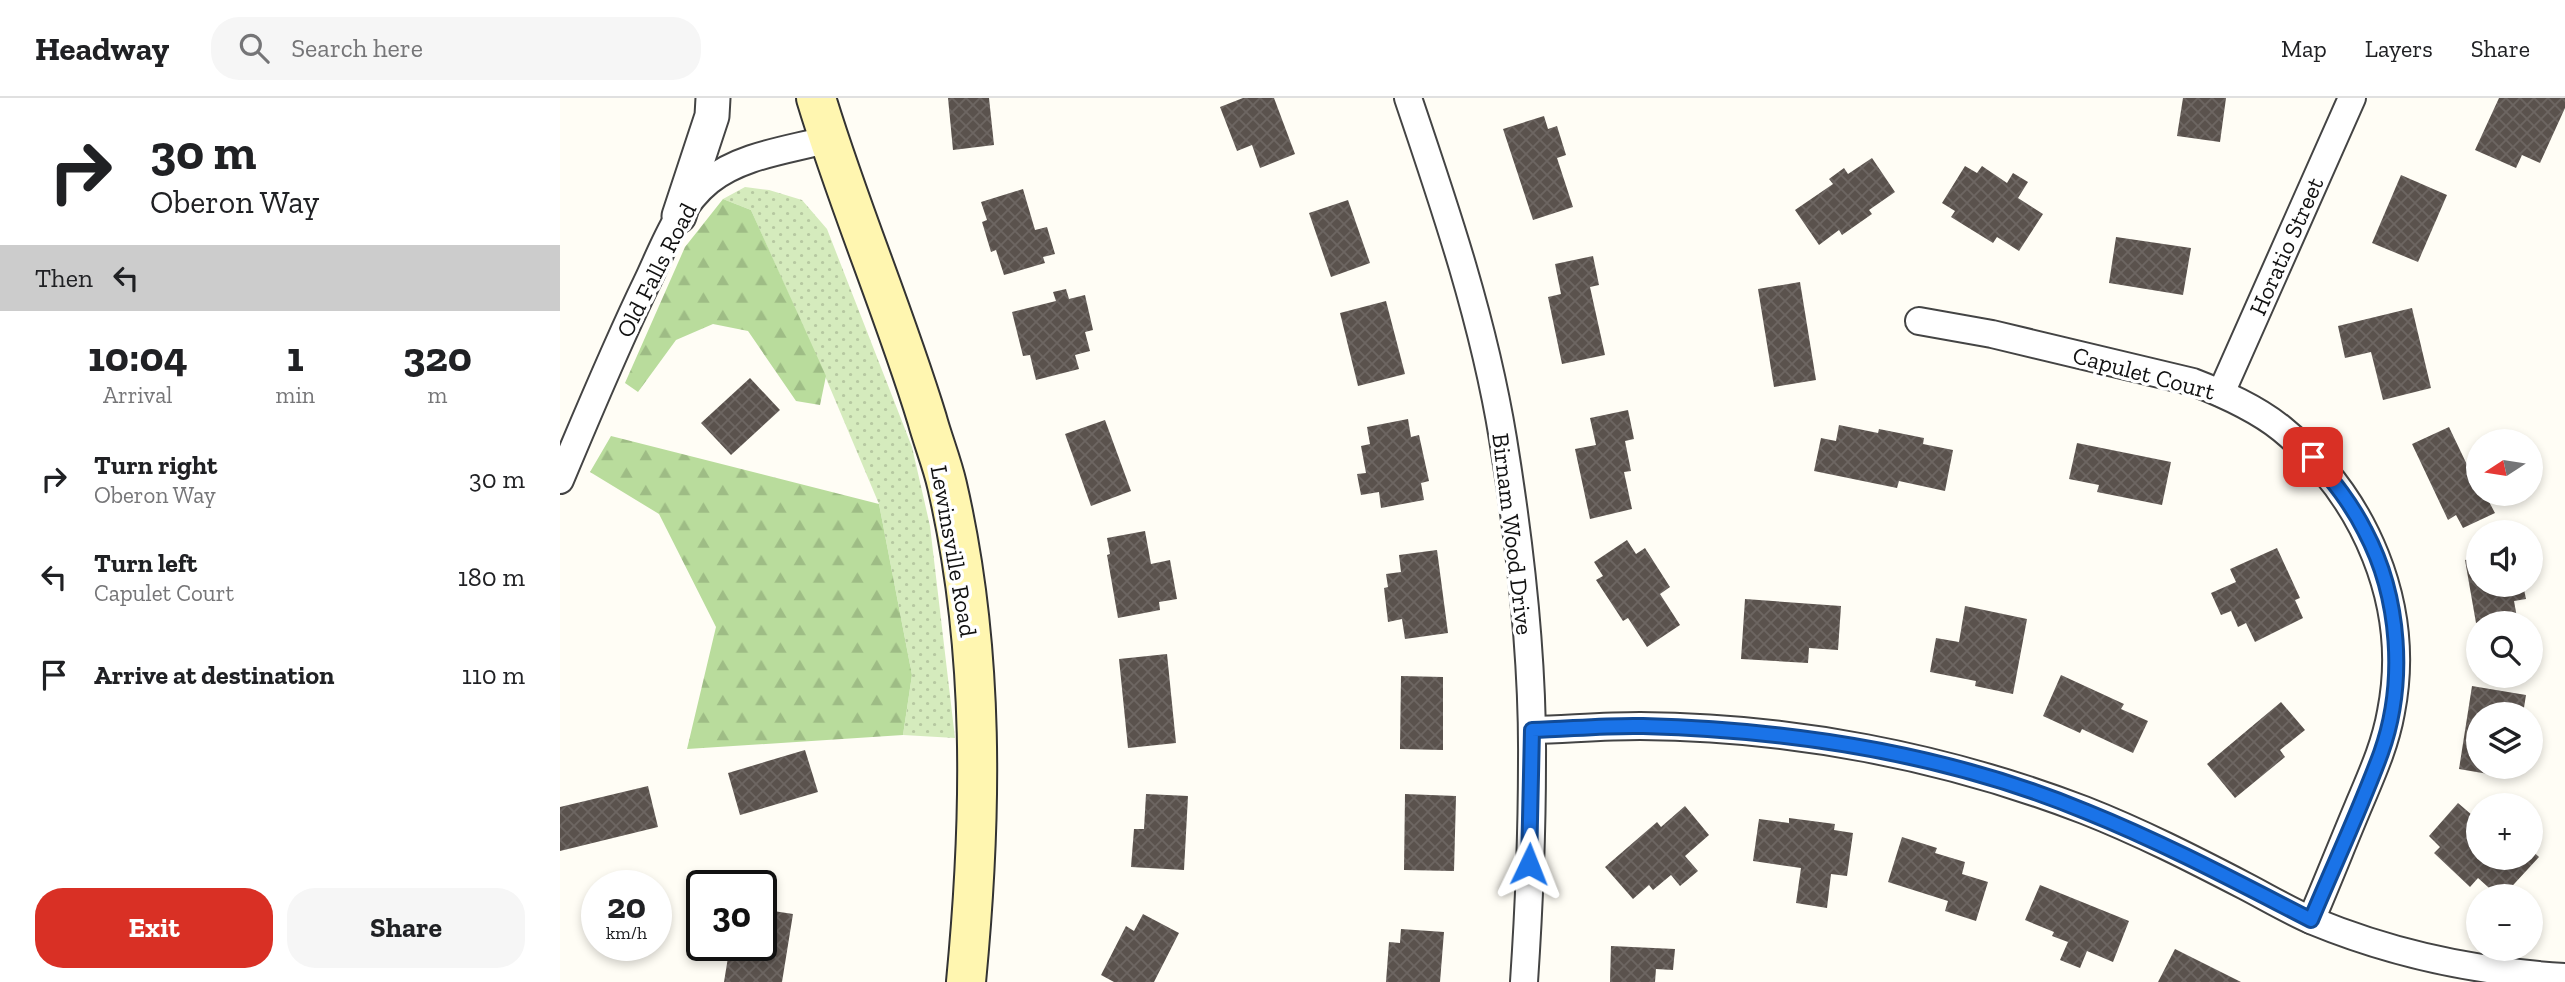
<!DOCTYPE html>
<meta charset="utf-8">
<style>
body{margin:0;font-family:"Zilla Slab",serif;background:#f6f6f6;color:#202124;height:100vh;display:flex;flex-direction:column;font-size:26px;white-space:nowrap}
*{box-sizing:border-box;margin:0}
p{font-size:23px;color:#757577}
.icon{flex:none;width:38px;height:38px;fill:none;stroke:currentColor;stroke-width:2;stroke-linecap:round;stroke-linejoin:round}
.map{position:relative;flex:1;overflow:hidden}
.side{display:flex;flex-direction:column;background:#fff;width:560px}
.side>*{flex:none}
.banner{background:#fff;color:#202124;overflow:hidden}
.needle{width:46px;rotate:258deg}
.controls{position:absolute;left:1906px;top:331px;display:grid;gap:14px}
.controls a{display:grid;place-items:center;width:77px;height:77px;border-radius:50%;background:#fff;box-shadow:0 4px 10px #0003;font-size:35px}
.speed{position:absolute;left:21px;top:772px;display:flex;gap:14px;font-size:35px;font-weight:700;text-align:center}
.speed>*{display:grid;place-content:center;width:91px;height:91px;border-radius:50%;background:#fff;box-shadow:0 4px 10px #0003;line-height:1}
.speed small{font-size:18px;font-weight:400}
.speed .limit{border:4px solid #111;border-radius:10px;background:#fff;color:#111}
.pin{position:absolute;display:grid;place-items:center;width:60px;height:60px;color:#fff;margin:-30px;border-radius:14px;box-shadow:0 4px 10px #0006}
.me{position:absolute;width:77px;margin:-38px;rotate:2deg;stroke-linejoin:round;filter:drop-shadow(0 0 5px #0008)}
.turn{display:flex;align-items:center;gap:24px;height:147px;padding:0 35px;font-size:32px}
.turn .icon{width:91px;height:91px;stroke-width:2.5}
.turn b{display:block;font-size:49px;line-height:60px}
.then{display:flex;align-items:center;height:66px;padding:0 35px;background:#0003;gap:14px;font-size:26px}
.eta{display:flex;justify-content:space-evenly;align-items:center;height:119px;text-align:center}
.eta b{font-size:42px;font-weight:700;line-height:49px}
.cta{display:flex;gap:14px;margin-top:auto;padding:14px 35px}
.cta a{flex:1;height:80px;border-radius:28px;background:#d93025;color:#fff;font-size:28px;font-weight:700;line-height:80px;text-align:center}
.cta a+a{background:#f6f6f6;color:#202124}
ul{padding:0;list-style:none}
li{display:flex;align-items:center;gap:21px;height:98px;padding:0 35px}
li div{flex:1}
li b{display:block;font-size:26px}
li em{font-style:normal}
header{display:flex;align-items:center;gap:42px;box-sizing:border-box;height:98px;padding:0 35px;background:#fff;border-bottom:2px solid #e0e0e0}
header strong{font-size:33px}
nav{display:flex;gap:38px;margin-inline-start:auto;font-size:24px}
.search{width:490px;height:63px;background:#f6f6f6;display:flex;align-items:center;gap:18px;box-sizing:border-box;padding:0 24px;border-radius:28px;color:#757577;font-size:26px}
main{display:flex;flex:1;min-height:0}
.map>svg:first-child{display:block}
</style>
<header>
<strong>Headway</strong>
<div class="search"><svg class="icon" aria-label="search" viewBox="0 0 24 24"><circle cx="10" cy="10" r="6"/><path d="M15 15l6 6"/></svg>Search here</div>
<nav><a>Map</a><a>Layers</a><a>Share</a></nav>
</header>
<main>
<section class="side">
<div class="banner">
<div class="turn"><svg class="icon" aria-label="right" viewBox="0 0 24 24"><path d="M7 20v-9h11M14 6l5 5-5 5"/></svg><div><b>30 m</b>Oberon Way</div></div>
<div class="then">Then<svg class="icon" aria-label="left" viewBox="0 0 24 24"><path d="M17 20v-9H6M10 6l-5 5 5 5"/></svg></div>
</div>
<div class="eta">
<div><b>10:04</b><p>Arrival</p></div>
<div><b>1</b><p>min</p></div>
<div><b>320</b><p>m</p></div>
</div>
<ul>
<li><svg class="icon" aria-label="right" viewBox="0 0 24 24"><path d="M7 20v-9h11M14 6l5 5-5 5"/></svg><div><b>Turn right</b><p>Oberon Way</p></div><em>30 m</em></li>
<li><svg class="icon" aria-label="left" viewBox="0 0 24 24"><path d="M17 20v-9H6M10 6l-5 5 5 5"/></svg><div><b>Turn left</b><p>Capulet Court</p></div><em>180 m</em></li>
<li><svg class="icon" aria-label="arrive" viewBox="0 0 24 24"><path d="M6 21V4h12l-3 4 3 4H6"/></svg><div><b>Arrive at destination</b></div><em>110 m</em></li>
</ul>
<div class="cta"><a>Exit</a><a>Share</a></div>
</section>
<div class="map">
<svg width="2005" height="884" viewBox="0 0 2005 884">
<defs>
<pattern id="grass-dots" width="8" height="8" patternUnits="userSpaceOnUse" patternTransform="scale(1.75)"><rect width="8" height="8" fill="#d5ebbd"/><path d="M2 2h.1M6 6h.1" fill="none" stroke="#b6c8a1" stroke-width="1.8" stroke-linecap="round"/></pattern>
<pattern id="forest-firs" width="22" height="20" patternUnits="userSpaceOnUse" patternTransform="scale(1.75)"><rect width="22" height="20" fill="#b9dc9c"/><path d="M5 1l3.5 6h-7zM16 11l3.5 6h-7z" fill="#9ebc85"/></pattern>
<pattern id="building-cross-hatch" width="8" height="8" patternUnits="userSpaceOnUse" patternTransform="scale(1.75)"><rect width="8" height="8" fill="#5a524d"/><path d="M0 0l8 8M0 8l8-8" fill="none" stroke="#6d6662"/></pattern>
</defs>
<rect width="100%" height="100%" fill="#fffdf5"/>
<polygon fill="url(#grass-dots)" points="185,89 209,92 242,102 267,131 352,349 370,428 395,640 343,637 352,577 319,406 265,278 191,112 163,101"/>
<g fill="url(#forest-firs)">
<polygon points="163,101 191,112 266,278 260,307 236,303 188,233 153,226 116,242 78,294 65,285 125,149"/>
<polygon points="51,338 319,406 352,577 343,637 127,651 156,529 99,416 30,374"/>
</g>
<g fill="url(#building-cross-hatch)">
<polygon points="388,0 429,0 434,47 393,52"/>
<polygon points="683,0 714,0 735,56 700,70 692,47 677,53 660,9"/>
<polygon points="1623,0 1666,0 1660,44 1617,38"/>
<polygon points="1939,0 2005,0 2005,10 1980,65 1962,57 1956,70 1915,52"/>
<polygon points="984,18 988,31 997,28 1006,57 997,60 1013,109 973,122 943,31"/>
<polygon points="1312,60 1335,94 1309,112 1312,116 1282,137 1279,132 1259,147 1235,112 1273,86 1269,81 1284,70 1288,76"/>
<polygon points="1405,68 1417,75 1422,68 1447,85 1453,75 1468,84 1458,100 1483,116 1459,153 1437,139 1433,145 1391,119 1395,113 1382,105"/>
<polygon points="1841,77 1887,97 1858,164 1812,145"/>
<polygon points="463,91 475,132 487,129 495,156 483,159 485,165 444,177 436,152 431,154 422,124 427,122 421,104"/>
<polygon points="788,102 810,165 771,179 749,115"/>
<polygon points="1556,139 1631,150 1623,197 1549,185"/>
<polygon points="1033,158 1039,187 1030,189 1045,257 1002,266 988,199 1001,196 995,166"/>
<polygon points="1240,184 1256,282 1214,289 1198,191"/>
<polygon points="506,191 509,201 525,197 533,232 525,234 530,253 515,257 519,271 476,282 470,257 463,258 452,214 496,203 493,194"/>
<polygon points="826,203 845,276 798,288 780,215"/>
<polygon points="1852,210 1871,290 1823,302 1811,254 1785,260 1778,228"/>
<polygon points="190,280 220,312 171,357 141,325"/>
<polygon points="1068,312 1074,341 1065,343 1071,373 1064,374 1072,411 1030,421 1015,351 1036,347 1030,320"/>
<polygon points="848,321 851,339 859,337 869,383 861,385 864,402 821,410 819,394 801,397 797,376 806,375 801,348 810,346 807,329"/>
<polygon points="545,322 571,393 531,408 505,336"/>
<polygon points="1279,327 1318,335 1319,331 1364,340 1363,346 1393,352 1385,393 1339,383 1337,390 1254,373 1261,340 1276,343"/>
<polygon points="1889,329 1910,373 1918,369 1918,396 1936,396 1927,400 1935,415 1903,430 1896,417 1888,422 1852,346"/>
<polygon points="1517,345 1611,364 1602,407 1537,394 1539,387 1509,381"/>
<polygon points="585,433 591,466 610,462 617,501 599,504 600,512 558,520 547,457 550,456 547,440"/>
<polygon points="1067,442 1076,456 1085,450 1110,489 1100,496 1120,527 1087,549 1068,520 1063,523 1036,482 1043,478 1034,464"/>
<polygon points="1717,450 1740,500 1735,502 1743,520 1695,544 1686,525 1678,529 1671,513 1661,517 1651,495 1676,484 1670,471"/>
<polygon points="877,452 888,535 845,541 842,521 828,524 824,490 828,489 826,476 841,474 839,457"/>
<polygon points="1918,459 1918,486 1963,486 1966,501 1954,503 1958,525 1916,525 1905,462"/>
<polygon points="1185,501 1281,508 1278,552 1249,550 1248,565 1181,561"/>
<polygon points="1405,508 1467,521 1453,596 1415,588 1416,583 1370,574 1376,540 1399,544"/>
<polygon points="607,556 616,645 568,650 559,561"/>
<polygon points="1501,577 1564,606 1561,611 1588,623 1573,655 1522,631 1520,635 1483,618"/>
<polygon points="841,578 883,579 883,652 840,651"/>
<polygon points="1912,588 1966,597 1963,616 1918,616 1918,668 1936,668 1934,677 1899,671"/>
<polygon points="1721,604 1745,632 1720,652 1725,659 1675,700 1647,666"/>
<polygon points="245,652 258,694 180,717 168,675"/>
<polygon points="88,688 98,729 0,753 0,709"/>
<polygon points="586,696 628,698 624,772 571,769 574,731 584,731"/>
<polygon points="845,696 896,698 894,773 844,772"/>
<polygon points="1898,705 1912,717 1918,711 1918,760 1970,760 1970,751 1979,759 1943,798 1938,798 1918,780 1910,789 1874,755 1880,749 1869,738"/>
<polygon points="1125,708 1149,737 1125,758 1138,773 1120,788 1111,777 1093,792 1089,787 1073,801 1045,769 1097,724 1101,729"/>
<polygon points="1229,720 1275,726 1274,732 1293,735 1287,778 1271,776 1267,810 1236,805 1241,770 1193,763 1199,721 1229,725"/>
<polygon points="1342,739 1377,750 1375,755 1405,764 1402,776 1428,784 1416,823 1385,813 1388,803 1328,784"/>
<polygon points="1480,787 1569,823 1553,864 1527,853 1520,870 1500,862 1508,844 1492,838 1494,834 1465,822"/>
<polygon points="201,811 233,816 222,884 164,884 170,847 201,847"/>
<polygon points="583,816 619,835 594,884 554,884 541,877 566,828 574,833"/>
<polygon points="841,831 884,834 880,884 826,884 829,844 840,845"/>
<polygon points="1051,848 1115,851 1113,872 1096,871 1095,884 1050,884"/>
<polygon points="1615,851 1681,884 1598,884"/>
</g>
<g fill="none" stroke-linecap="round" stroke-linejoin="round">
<defs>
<g id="minor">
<path d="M848 0C886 112 924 224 943 341 960 446 973 555 972 662 972 736 969 810 964 884"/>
<path d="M1359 223 1432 236 1633 284C1664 296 1696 310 1722 331 1805 399 1852 507 1831 614 1825 648 1811 678 1798 709 1782 747 1767 785 1751 822"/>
<polyline points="1661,295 1792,0"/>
<path d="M0 382C28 315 56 248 88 182 104 148 118 108 149 83 181 57 229 52 269 41"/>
<path d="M972 632C1008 631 1044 628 1080 628 1231 629 1383 658 1524 712 1580 734 1633 761 1685 788 1708 800 1730 813 1753 823 1833 856 1919 874 2005 879"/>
</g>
<polyline id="tertiary" points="119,118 152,18 153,0"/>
<path id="secondary" d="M256 0C289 109 334 213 367 321 373 343 382 365 387 387 425 551 422 718 406 884"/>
</defs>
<use href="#minor" stroke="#444" stroke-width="30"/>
<use href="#tertiary" stroke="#444" stroke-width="37"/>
<use href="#secondary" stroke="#333" stroke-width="42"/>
<use href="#minor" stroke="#fff" stroke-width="26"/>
<use href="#tertiary" stroke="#fff" stroke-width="33"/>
<use href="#secondary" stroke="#fff6b0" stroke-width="38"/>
</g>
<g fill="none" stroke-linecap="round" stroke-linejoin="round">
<defs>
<path id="route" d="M969 766 972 632C1009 631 1046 627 1083 628 1233 632 1388 656 1527 714 1604 745 1677 784 1751 822 1774 767 1800 712 1821 655 1846 585 1840 499 1805 433 1791 405 1773 383 1753 359"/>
</defs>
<use href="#route" stroke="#114b97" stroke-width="18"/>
<use href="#route" stroke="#1a73e8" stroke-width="12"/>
</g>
<g text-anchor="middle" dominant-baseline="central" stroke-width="7" stroke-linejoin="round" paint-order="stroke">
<g font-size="24" fill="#111" stroke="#fff">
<text transform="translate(1726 148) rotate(-66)">Horatio Street</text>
<text transform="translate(96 172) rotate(-63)">Old Falls Road</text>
<text transform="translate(1584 275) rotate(15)">Capulet Court</text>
<text transform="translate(953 436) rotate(83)">Birnam Wood Drive</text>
<text transform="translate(394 453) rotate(80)">Lewinsville Road</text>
</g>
</g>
</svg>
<div class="controls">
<a><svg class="needle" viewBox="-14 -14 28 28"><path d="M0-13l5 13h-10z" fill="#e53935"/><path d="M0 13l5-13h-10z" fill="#757577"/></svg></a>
<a><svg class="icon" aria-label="sound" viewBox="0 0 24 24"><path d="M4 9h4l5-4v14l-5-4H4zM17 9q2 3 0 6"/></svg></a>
<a><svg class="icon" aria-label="search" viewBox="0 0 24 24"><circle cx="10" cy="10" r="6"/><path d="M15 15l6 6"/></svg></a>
<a><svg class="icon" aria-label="layers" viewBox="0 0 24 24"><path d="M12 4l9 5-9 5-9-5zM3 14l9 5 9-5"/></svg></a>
<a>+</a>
<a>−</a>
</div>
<div class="speed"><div>20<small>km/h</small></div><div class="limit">30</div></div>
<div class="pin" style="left:1753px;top:359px;background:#d93025"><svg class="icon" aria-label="arrive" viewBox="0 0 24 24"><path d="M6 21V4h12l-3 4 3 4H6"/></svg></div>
<svg class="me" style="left:969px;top:766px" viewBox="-20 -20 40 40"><path d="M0-17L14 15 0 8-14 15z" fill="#1a73e8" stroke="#fff" stroke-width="4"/></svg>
</div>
</main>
